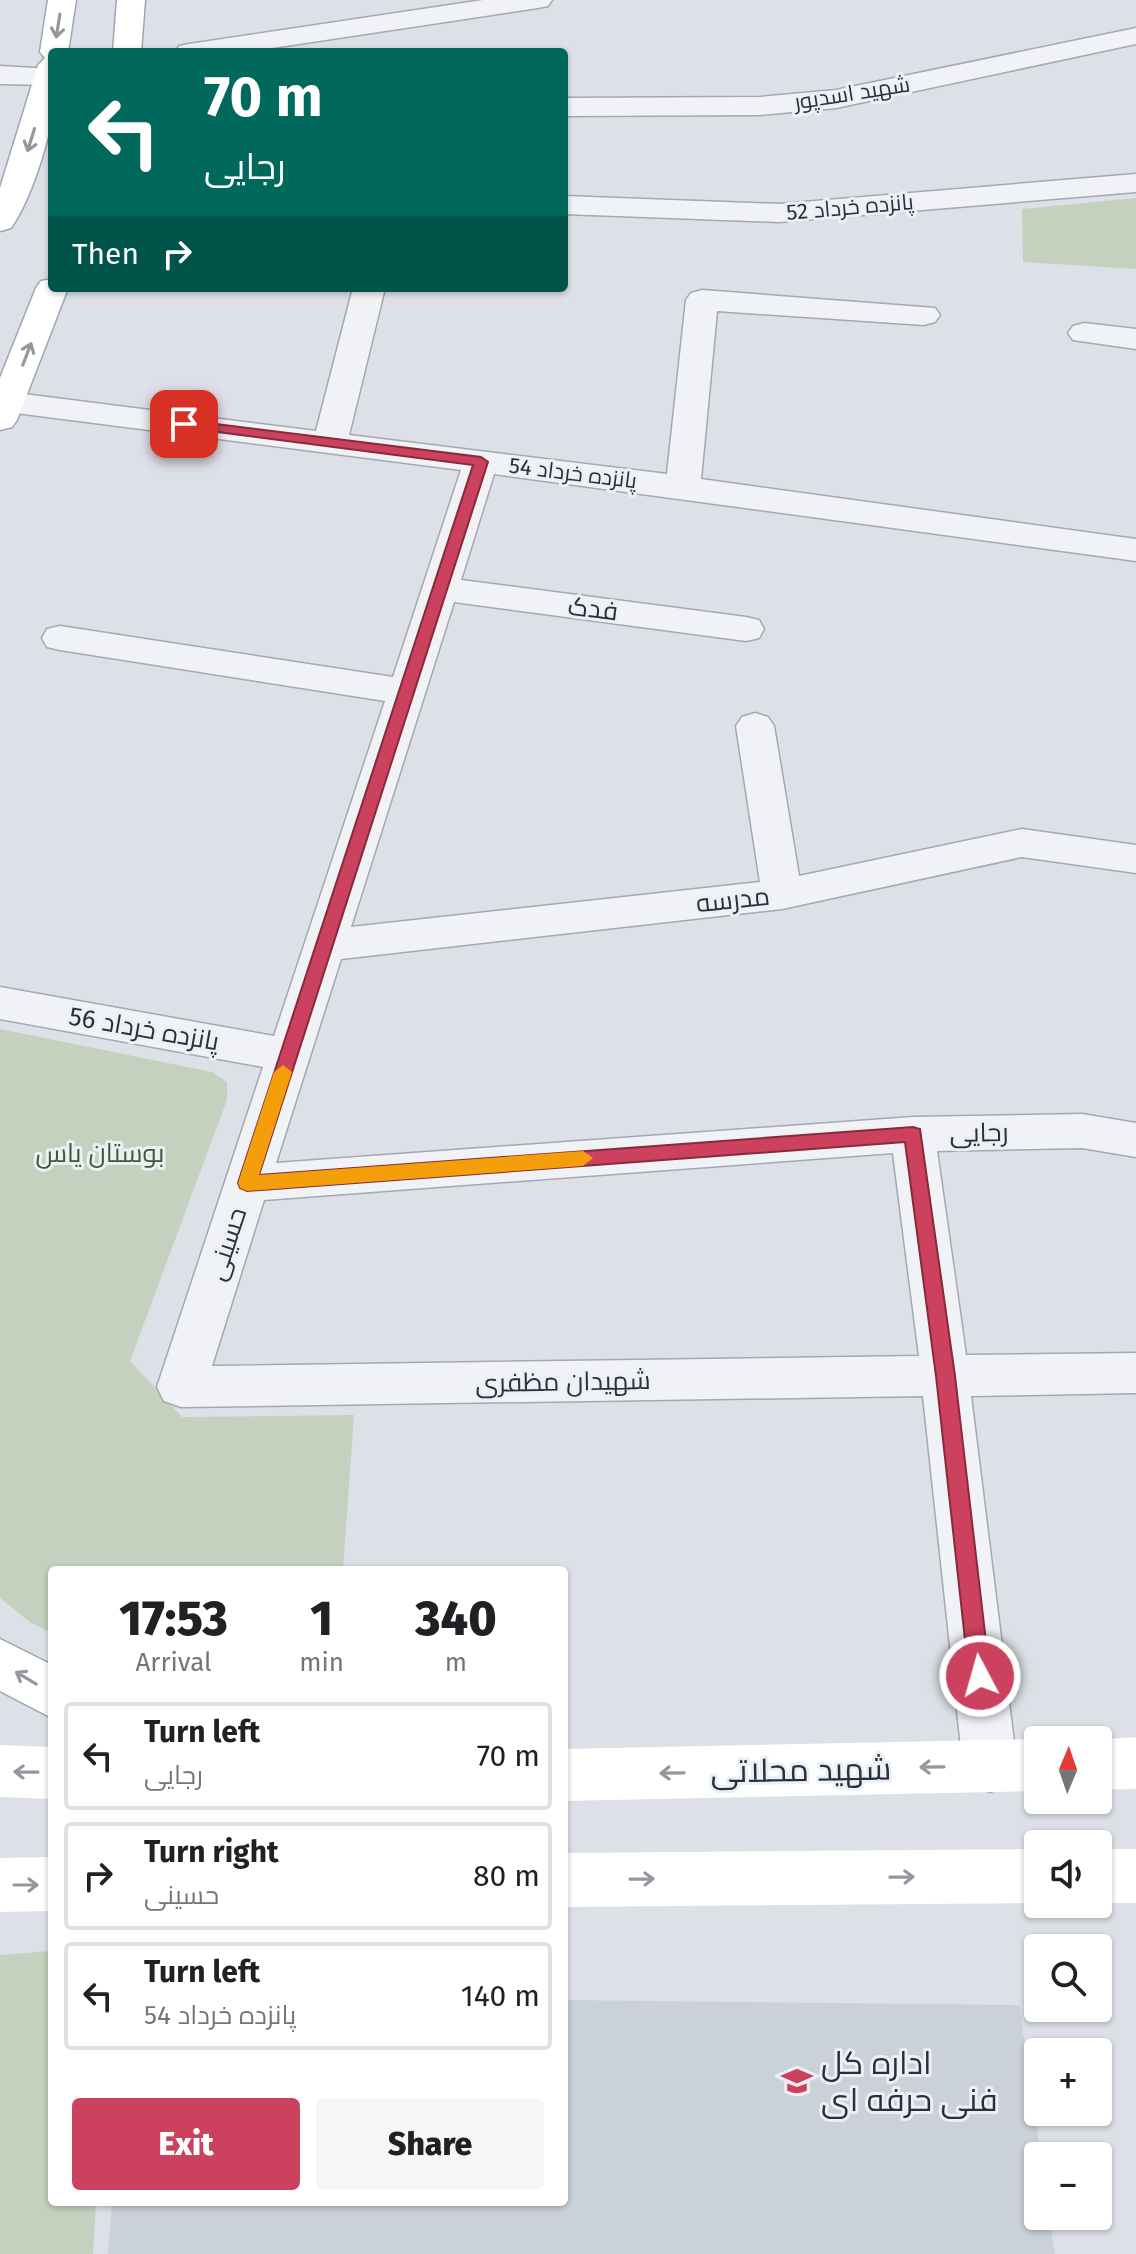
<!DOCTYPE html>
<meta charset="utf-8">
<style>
body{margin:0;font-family:"Fira Sans",Cairo,sans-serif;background:#f6f6f6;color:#202124;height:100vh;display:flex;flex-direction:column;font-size:30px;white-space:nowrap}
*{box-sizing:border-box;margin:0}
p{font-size:26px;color:#757577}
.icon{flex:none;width:44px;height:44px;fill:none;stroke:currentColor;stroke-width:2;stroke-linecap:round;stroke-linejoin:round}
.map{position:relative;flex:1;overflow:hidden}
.details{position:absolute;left:48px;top:1566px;width:520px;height:640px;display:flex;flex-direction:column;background:#fff;border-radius:8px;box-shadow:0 2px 6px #0004}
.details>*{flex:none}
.hud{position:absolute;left:48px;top:48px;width:520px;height:244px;border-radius:8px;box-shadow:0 2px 6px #0004;background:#00695c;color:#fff;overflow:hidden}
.needle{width:52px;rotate:2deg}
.buttons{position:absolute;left:1024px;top:1726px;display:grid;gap:16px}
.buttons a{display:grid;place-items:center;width:88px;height:88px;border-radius:8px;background:#fff;box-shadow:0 2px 6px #0004;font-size:40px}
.pin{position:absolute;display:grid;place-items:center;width:68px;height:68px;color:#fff;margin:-34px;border-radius:16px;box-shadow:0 4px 12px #0006}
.me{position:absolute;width:88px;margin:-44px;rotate:354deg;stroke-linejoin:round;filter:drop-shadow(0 0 6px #0008)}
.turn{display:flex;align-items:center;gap:28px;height:168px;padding:0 24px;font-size:36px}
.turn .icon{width:104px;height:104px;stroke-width:2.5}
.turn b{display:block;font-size:56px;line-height:68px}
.then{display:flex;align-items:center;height:76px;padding:0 24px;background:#0003;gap:16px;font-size:30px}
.eta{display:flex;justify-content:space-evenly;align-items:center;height:136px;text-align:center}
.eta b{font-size:48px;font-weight:800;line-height:56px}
.cta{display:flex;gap:16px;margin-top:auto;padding:16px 24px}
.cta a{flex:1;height:92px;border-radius:8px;background:#cc425e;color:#fff;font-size:32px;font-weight:800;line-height:92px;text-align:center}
.cta a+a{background:#f6f6f6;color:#202124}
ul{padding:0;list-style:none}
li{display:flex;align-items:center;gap:24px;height:108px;margin:0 16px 12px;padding:0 8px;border:4px solid #e0e0e0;border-radius:8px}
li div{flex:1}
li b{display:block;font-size:30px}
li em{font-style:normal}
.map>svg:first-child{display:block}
</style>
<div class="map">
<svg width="1136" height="2254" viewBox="0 0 1136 2254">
<rect width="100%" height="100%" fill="#dde1e7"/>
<polygon fill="#cbd1d9" points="564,2000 1019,2005 1041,2156 1038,2156 1038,2216 1049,2216 1055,2254 108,2254 112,2202 564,2202"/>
<g fill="#c4d1be">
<polygon points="1136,198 1136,269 1023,262 1022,209"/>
<polygon points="0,1029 212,1072 227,1082 227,1100 130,1361 182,1417 354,1415 343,1570 52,1570 52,1633 31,1623 0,1598"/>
<polygon points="52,1951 52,2202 96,2202 93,2254 0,2254 0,1955"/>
</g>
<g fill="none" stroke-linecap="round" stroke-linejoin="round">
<defs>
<g id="minor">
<polygon points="483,0 552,0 548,6 538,8 245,52 175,52 179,46 189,44"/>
<polygon points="0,66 52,69 52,85 0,84"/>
<polygon points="1136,174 1136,192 779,222 564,214 564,196 779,204"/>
<path d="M353 288H385L349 435 667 474 686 300 691 293 702 290 935 308 940 315 935 322 924 325 717 311 701 479 1136 539V561L494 474 461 580 746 617 759 620 764 629 759 638 746 641 454 602 351 927 760 882 736 726 742 717 755 713 768 717 774 726 799 876 1022 829 1136 845V873L1022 857 782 909 341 959 276 1163 913 1117 1082 1114 1136 1123V1157L1082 1148 937 1151 966 1355 1136 1353V1393L971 1396 1017 1766 1009 1784 990 1792 971 1784 963 1766 923 1396 181 1407 164 1401 157 1387 263 1067 0 1019V987L274 1036 385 701 60 650 47 647 42 638 47 629 60 626 393 677 461 470 8 412 0 410V394L8 392 316 431ZM893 1153 919 1356 212 1366 264 1200Z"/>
<polygon points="1084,323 1136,329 1136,349 1073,340 1068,333 1073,326"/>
</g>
<polygon id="tertiary" points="1136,28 1136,44 836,108 760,115 564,116 564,98 760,97 836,90"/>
<g id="primary">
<path d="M48 0H76L68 52H52C52 72 55 95 52 116 47 148 30 201 11 228L0 231V188L38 65 45 58 40 52Z"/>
<polygon points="117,0 145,0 141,52 113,52"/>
<polygon points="52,279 52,288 68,288 17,420 12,427 0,430 0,378 36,288 41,281"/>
<polygon points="0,1639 52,1665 52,1718 0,1691"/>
</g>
</defs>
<use href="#minor" stroke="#a3a8b1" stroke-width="3"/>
<use href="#tertiary" stroke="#a3a8b1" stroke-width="3"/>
<use href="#primary" stroke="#9da6b2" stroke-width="3"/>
<use href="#minor" fill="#f0f2f5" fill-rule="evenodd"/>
<use href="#tertiary" fill="#f0f2f5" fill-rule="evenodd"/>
<g fill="#fff" fill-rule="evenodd">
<polygon points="1136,1737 1136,1789 1098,1790 1098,1740 1094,1740"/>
<polygon points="1038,1739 1038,1791 564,1801 564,1749"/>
<polygon points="0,1745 52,1747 52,1799 0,1797"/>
<polygon points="1038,1849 1038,1903 564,1907 564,1853"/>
<rect x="1098" y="1849" width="38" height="54"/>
<polygon points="52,1857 52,1911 0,1912 0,1858"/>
</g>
<use href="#primary" fill="#fff" fill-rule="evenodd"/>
</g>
<defs><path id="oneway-shaft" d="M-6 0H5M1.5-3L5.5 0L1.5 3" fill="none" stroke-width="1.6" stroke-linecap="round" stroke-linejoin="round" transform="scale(2)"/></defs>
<g stroke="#93989e">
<use href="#oneway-shaft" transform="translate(58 26) rotate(99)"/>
<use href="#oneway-shaft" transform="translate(31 140) rotate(107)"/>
<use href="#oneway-shaft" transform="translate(27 354) rotate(-69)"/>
<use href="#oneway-shaft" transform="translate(26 1678) rotate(-149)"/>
<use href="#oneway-shaft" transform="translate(932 1767) rotate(179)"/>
<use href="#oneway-shaft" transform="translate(26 1772) rotate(-179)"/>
<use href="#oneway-shaft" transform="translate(672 1773) rotate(179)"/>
<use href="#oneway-shaft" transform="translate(902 1877) rotate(-1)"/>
<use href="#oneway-shaft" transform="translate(642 1879) rotate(-1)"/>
<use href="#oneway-shaft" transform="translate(26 1885)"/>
</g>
<polygon fill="#cc425e" stroke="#852b3d" stroke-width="2" points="184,420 481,457 488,462 259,1175 913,1127 920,1129 955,1376 990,1676 987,1683 980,1686 972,1683 969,1676 936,1376 905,1142 247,1191 240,1188 238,1183 473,465 179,427 177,424"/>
<polygon fill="#f59e0b" points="283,1065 292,1072 259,1175 583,1151 593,1158 583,1166 247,1191 240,1188 238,1183 274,1072"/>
<defs>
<symbol id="school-bare" viewBox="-9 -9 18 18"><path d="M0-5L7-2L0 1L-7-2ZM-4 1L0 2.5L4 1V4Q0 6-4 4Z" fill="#cc425e" stroke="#ecf0f5" stroke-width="2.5" paint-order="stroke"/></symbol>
</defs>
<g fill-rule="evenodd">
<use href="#school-bare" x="775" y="2059" width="44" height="44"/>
</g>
<g text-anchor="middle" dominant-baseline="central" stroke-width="6" stroke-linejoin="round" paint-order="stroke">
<g font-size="22" fill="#27303d" stroke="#ecf0f5">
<text transform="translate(852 93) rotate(-9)">شهید اسدپور</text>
<text transform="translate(850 207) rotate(-5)">پانزده خرداد 52</text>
<text transform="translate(573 473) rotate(7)">پانزده خرداد 54</text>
</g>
<g font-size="26" fill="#27303d" stroke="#ecf0f5">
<text transform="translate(593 609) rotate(7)">فدک</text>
<text transform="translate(733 900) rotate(-6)">مدرسه</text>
<text transform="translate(144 1029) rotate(10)">پانزده خرداد 56</text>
<text transform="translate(979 1133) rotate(-1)">رجایی</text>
<text transform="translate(227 1244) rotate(-72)">حسینی</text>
<text transform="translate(563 1382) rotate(-1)">شهیدان مظفری</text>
</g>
<g font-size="26" fill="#3d5934" stroke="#ecf0f5">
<text x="100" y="1153">بوستان یاس</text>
</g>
<g font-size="32" fill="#27303d" stroke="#ecf0f5">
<text transform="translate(801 1770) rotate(-1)">شهید محلاتی</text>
</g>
<g font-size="32" fill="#27303d" stroke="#ecf0f5" text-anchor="start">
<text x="821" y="2063">اداره کل<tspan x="821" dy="37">فنی حرفه ای</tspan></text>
</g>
</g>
</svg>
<div class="buttons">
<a><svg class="needle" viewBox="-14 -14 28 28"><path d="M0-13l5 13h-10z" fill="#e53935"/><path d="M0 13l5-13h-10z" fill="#757577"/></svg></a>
<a><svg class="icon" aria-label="sound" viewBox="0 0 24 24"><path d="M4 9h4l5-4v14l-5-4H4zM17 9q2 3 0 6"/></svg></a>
<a><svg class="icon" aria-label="search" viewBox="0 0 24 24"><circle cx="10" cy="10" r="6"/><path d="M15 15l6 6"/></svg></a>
<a>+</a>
<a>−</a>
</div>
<div class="pin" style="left:184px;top:424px;background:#d93025"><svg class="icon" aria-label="arrive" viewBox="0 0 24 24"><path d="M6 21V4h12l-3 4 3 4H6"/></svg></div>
<svg class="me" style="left:980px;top:1676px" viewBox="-20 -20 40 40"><circle r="17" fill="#cc425e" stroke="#fff" stroke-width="3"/><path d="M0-11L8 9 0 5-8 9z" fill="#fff"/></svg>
<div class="hud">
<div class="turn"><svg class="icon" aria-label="left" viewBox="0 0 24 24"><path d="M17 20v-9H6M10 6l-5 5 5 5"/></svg><div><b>70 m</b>رجایی</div></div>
<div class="then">Then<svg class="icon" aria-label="right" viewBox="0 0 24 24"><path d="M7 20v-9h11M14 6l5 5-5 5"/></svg></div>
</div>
<section class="details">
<div class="eta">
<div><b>17:53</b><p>Arrival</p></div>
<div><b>1</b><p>min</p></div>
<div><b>340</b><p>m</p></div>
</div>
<ul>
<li><svg class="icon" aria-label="left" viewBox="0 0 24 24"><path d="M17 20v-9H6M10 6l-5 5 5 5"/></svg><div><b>Turn left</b><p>رجایی</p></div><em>70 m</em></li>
<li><svg class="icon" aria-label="right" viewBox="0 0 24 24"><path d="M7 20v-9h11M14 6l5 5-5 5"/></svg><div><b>Turn right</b><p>حسینی</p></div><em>80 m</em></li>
<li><svg class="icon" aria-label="left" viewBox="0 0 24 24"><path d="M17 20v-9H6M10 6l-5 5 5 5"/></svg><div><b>Turn left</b><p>پانزده خرداد 54</p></div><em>140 m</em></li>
</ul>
<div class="cta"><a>Exit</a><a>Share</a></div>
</section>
</div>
